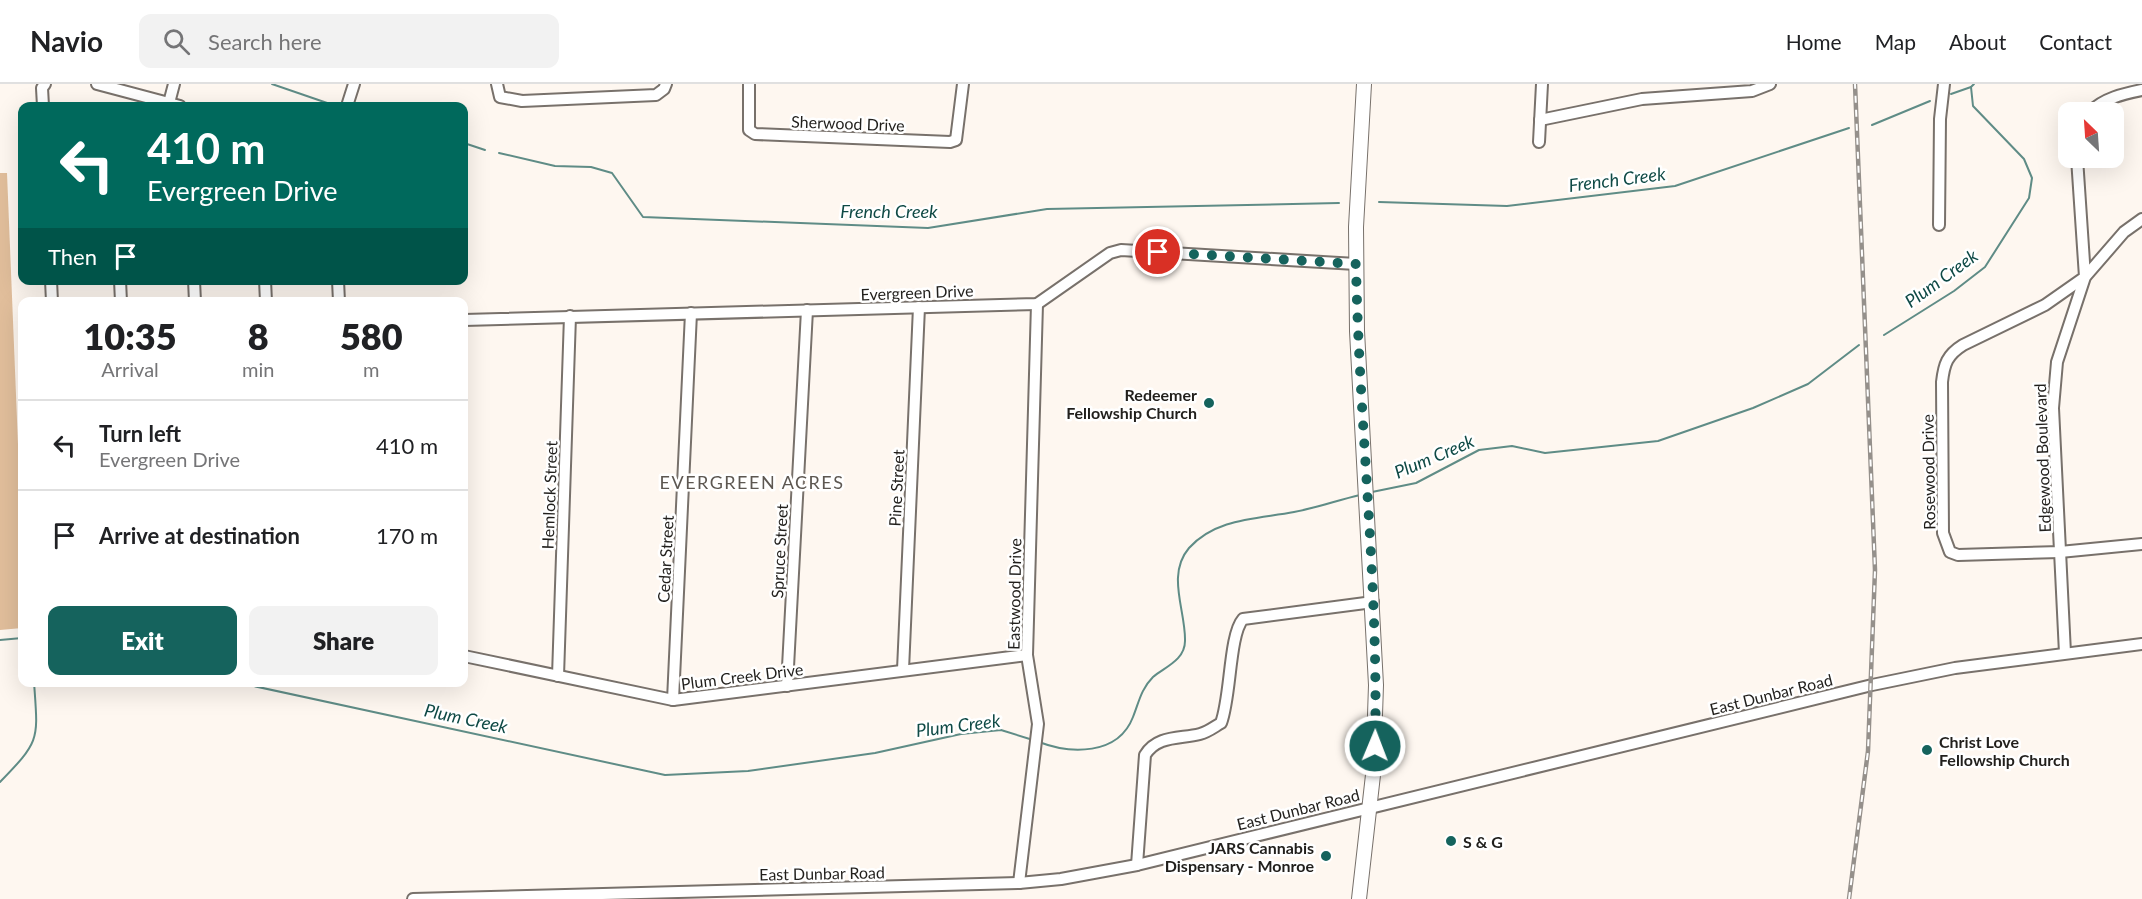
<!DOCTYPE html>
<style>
body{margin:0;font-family:Lato,sans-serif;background:#f2f2f2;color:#202124;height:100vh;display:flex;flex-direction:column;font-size:22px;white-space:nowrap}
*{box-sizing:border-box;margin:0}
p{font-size:20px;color:#757577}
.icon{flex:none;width:33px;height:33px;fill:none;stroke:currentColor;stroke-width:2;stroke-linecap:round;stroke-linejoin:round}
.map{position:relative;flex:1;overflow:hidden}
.panel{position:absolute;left:18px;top:213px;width:450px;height:390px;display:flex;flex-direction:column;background:#fff;border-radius:12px;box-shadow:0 6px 24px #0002}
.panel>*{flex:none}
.banner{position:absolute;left:18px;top:18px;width:450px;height:183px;border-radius:12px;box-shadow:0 6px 24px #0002;background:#00695c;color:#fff;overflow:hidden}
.needle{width:39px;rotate:335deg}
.controls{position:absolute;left:2058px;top:18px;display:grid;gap:12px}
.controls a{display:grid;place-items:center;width:66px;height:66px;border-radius:12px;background:#fff;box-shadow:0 6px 24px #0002;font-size:30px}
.pin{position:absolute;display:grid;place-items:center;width:51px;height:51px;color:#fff;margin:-26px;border:3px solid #fff;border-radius:50%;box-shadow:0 2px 6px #0007}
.me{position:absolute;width:66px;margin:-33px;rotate:1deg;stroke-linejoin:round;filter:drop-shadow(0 0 4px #0008)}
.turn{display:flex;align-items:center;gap:21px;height:126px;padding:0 30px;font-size:27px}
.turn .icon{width:78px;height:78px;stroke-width:2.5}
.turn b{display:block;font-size:42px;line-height:51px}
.then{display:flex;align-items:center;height:57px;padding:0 30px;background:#0003;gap:12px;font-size:22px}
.eta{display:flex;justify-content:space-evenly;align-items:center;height:102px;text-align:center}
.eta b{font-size:36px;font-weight:800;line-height:42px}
.primary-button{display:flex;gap:12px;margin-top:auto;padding:12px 30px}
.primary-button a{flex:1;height:69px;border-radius:12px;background:#15635d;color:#fff;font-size:24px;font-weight:800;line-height:69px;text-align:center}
.primary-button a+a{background:#f2f2f2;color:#202124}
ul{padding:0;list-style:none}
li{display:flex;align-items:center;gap:18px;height:90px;padding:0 30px;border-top:2px solid #e0e0e0}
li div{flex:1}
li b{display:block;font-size:22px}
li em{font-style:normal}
header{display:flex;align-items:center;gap:36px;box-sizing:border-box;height:84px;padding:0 30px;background:#fff;border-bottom:2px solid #e0e0e0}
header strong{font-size:28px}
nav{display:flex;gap:33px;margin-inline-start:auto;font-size:21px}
.search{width:420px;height:54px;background:#f2f2f2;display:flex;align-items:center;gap:15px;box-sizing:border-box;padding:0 21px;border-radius:12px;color:#757577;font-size:22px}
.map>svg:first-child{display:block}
</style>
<header>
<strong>Navio</strong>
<div class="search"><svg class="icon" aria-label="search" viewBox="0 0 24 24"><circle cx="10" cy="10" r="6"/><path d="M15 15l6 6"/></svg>Search here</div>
<nav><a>Home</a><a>Map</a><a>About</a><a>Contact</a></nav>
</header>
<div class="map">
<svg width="2142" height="815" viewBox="0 0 2142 815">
<rect width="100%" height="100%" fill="#fef7f0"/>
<polygon fill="#e1be9b" points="0,89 7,89 22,459 22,544 0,546"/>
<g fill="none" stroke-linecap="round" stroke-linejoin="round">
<g stroke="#5f8c86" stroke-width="2">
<polyline points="272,0 333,21"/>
<polyline points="1951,10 1971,3"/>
<polyline points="1872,41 1930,17"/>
<polyline points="464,59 485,66"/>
<polyline points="499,69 555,82 591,83 612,89 643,133 928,144 1047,125 1339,119"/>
<polyline points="1379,118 1507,122 1675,102 1849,44"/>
<polyline points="1884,251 1954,207 1985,183 2029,114 2032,94 2024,75 1973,22 1971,3 1974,0"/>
<polyline points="1372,408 1416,399 1479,366 1512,362 1545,369 1658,357 1753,324 1808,300 1859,261"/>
<polyline points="0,556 22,554"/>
<polyline points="235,598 665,691 748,687 875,669 961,650 1001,646 1033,656"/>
<path d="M1039 658C1070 670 1118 672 1133 633 1139 618 1141 605 1153 593 1165 583 1185 576 1185 557 1186 527 1166 491 1189 464 1216 434 1257 435 1294 428 1317 424 1338 416 1360 411"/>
<path d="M0 698C41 656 38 656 34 598"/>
</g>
<defs>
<g id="minor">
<polyline points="97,0 180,22"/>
<polyline points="497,0 500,13 522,17 656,11 664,5 666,0"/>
<polyline points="749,0 749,46 755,50 950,58 956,56 963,0"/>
<polyline points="169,19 174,0"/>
<polyline points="43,22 42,4 45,0"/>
<polyline points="347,22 354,0"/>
<path d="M2090 28C2104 14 2123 10 2142 6"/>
<polyline points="1540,36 1642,15 1752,7 1770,0"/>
<polyline points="1539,58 1542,0"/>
<path d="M2077 74 2085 193 2045 221 1963 261C1947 271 1944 280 1942 298L1943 449 1950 468 1958 471 2060 468 2142 460"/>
<polyline points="1939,141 1940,35 1944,0"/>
<polyline points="51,196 52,218"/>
<polyline points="120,196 121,218"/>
<polyline points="194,196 195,218"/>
<polyline points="265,196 266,218"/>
<polyline points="338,196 339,218"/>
<polyline points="464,236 1037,220 1110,169 1121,166 1356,180"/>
<polyline points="2065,569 2053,324 2057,278 2085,193 2124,148 2142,135"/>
<polyline points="464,572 673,616 1027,571"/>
<polyline points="903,586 919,223"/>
<polyline points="558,592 570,232"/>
<polyline points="787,602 807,226"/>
<polyline points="673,616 691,229"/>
<path d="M1137 781 1145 671C1157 651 1180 655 1200 650 1208 648 1214 643 1221 639 1231 613 1229 551 1243 535L1373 518"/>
<polyline points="1019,799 1038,640 1027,571 1037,220"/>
<polyline points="413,815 1019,799 1061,795 1137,781 1872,601 1955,584 2142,560"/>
</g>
<polyline id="major" points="1359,815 1373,691 1376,601 1357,247 1356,143 1364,0"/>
</defs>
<use href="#minor" stroke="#78716b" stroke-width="14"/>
<use href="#major" stroke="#78716b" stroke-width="16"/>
<use href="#minor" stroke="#fff" stroke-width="10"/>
<use href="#major" stroke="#fff" stroke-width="14"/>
<defs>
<polyline id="rail" points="1849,815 1868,667 1875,486 1855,0"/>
</defs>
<use href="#rail" stroke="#95908b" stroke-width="4.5"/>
<use href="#rail" stroke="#fff" stroke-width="2" stroke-dasharray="7" stroke-linecap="butt"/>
</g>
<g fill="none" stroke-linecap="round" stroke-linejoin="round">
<path stroke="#15635d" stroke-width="10" stroke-dasharray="0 18" d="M1158 168 1356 180C1359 341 1379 501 1375 662"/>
</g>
<g fill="#15635d" stroke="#fff" stroke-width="2">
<circle cx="1209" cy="319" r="6"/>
<circle cx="1927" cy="666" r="6"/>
<circle cx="1451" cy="757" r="6"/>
<circle cx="1326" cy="772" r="6"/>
</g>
<g text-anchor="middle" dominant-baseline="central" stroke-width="5" stroke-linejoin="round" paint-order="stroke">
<g font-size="16" fill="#211f1c" stroke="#fff">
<text transform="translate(848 39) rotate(2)">Sherwood Drive</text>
<text transform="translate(917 208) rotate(-2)">Evergreen Drive</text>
<text transform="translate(2042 374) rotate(-92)">Edgewood Boulevard</text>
<text transform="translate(1928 388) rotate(-91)">Rosewood Drive</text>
<text transform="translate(896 404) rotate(-87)">Pine Street</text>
<text transform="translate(549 411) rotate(-88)">Hemlock Street</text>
<text transform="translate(779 467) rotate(-87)">Spruce Street</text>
<text transform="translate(665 475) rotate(-87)">Cedar Street</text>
<text transform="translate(1014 510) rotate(-89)">Eastwood Drive</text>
<text transform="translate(742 592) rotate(-7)">Plum Creek Drive</text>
<text transform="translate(1771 610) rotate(-14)">East Dunbar Road</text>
<text transform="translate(1298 725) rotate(-14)">East Dunbar Road</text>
<text transform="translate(822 789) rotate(-1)">East Dunbar Road</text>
</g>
<g font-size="16" font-weight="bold" fill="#211f1c" stroke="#fff" text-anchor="end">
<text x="1197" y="310">Redeemer<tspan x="1197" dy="18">Fellowship Church</tspan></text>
<text x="1939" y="657" text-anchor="start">Christ Love<tspan x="1939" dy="18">Fellowship Church</tspan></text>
<text x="1463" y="757" text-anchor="start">S &amp; G</text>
<text x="1314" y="763">JARS Cannabis<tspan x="1314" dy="18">Dispensary - Monroe</tspan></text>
</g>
<g font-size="18" font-style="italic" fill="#0f4a46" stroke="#fff">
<text transform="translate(1617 95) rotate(-7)">French Creek</text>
<text x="889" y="127">French Creek</text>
<text transform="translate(1941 194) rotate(-36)">Plum Creek</text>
<text transform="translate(1434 372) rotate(-23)">Plum Creek</text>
<text transform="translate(466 634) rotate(12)">Plum Creek</text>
<text transform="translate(958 641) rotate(-7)">Plum Creek</text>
</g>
<g font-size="18" letter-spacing="1.5" fill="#5d5751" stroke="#fff">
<text x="752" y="398">EVERGREEN ACRES</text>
</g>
</g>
</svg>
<div class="controls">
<a><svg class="needle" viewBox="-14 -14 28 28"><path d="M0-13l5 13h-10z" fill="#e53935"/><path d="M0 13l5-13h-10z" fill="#757577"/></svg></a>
</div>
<div class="pin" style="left:1158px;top:168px;background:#d93025"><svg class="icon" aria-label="arrive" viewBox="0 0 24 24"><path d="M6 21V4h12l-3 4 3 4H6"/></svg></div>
<svg class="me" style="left:1375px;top:662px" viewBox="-20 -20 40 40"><circle r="17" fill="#15635d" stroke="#fff" stroke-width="3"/><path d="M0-11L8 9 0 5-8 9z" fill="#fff"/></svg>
<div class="banner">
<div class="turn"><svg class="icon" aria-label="left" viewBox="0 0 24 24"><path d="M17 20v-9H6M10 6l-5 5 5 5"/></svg><div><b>410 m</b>Evergreen Drive</div></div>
<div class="then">Then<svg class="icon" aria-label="arrive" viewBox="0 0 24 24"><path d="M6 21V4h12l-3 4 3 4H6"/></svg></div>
</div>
<section class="panel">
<div class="eta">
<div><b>10:35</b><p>Arrival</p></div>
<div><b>8</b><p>min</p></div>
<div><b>580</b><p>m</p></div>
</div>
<ul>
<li><svg class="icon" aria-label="left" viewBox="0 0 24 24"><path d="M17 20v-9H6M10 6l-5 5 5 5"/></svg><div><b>Turn left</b><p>Evergreen Drive</p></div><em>410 m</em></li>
<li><svg class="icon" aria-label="arrive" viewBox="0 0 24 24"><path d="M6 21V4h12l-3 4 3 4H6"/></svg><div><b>Arrive at destination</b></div><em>170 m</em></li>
</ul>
<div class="primary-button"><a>Exit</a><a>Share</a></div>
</section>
</div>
